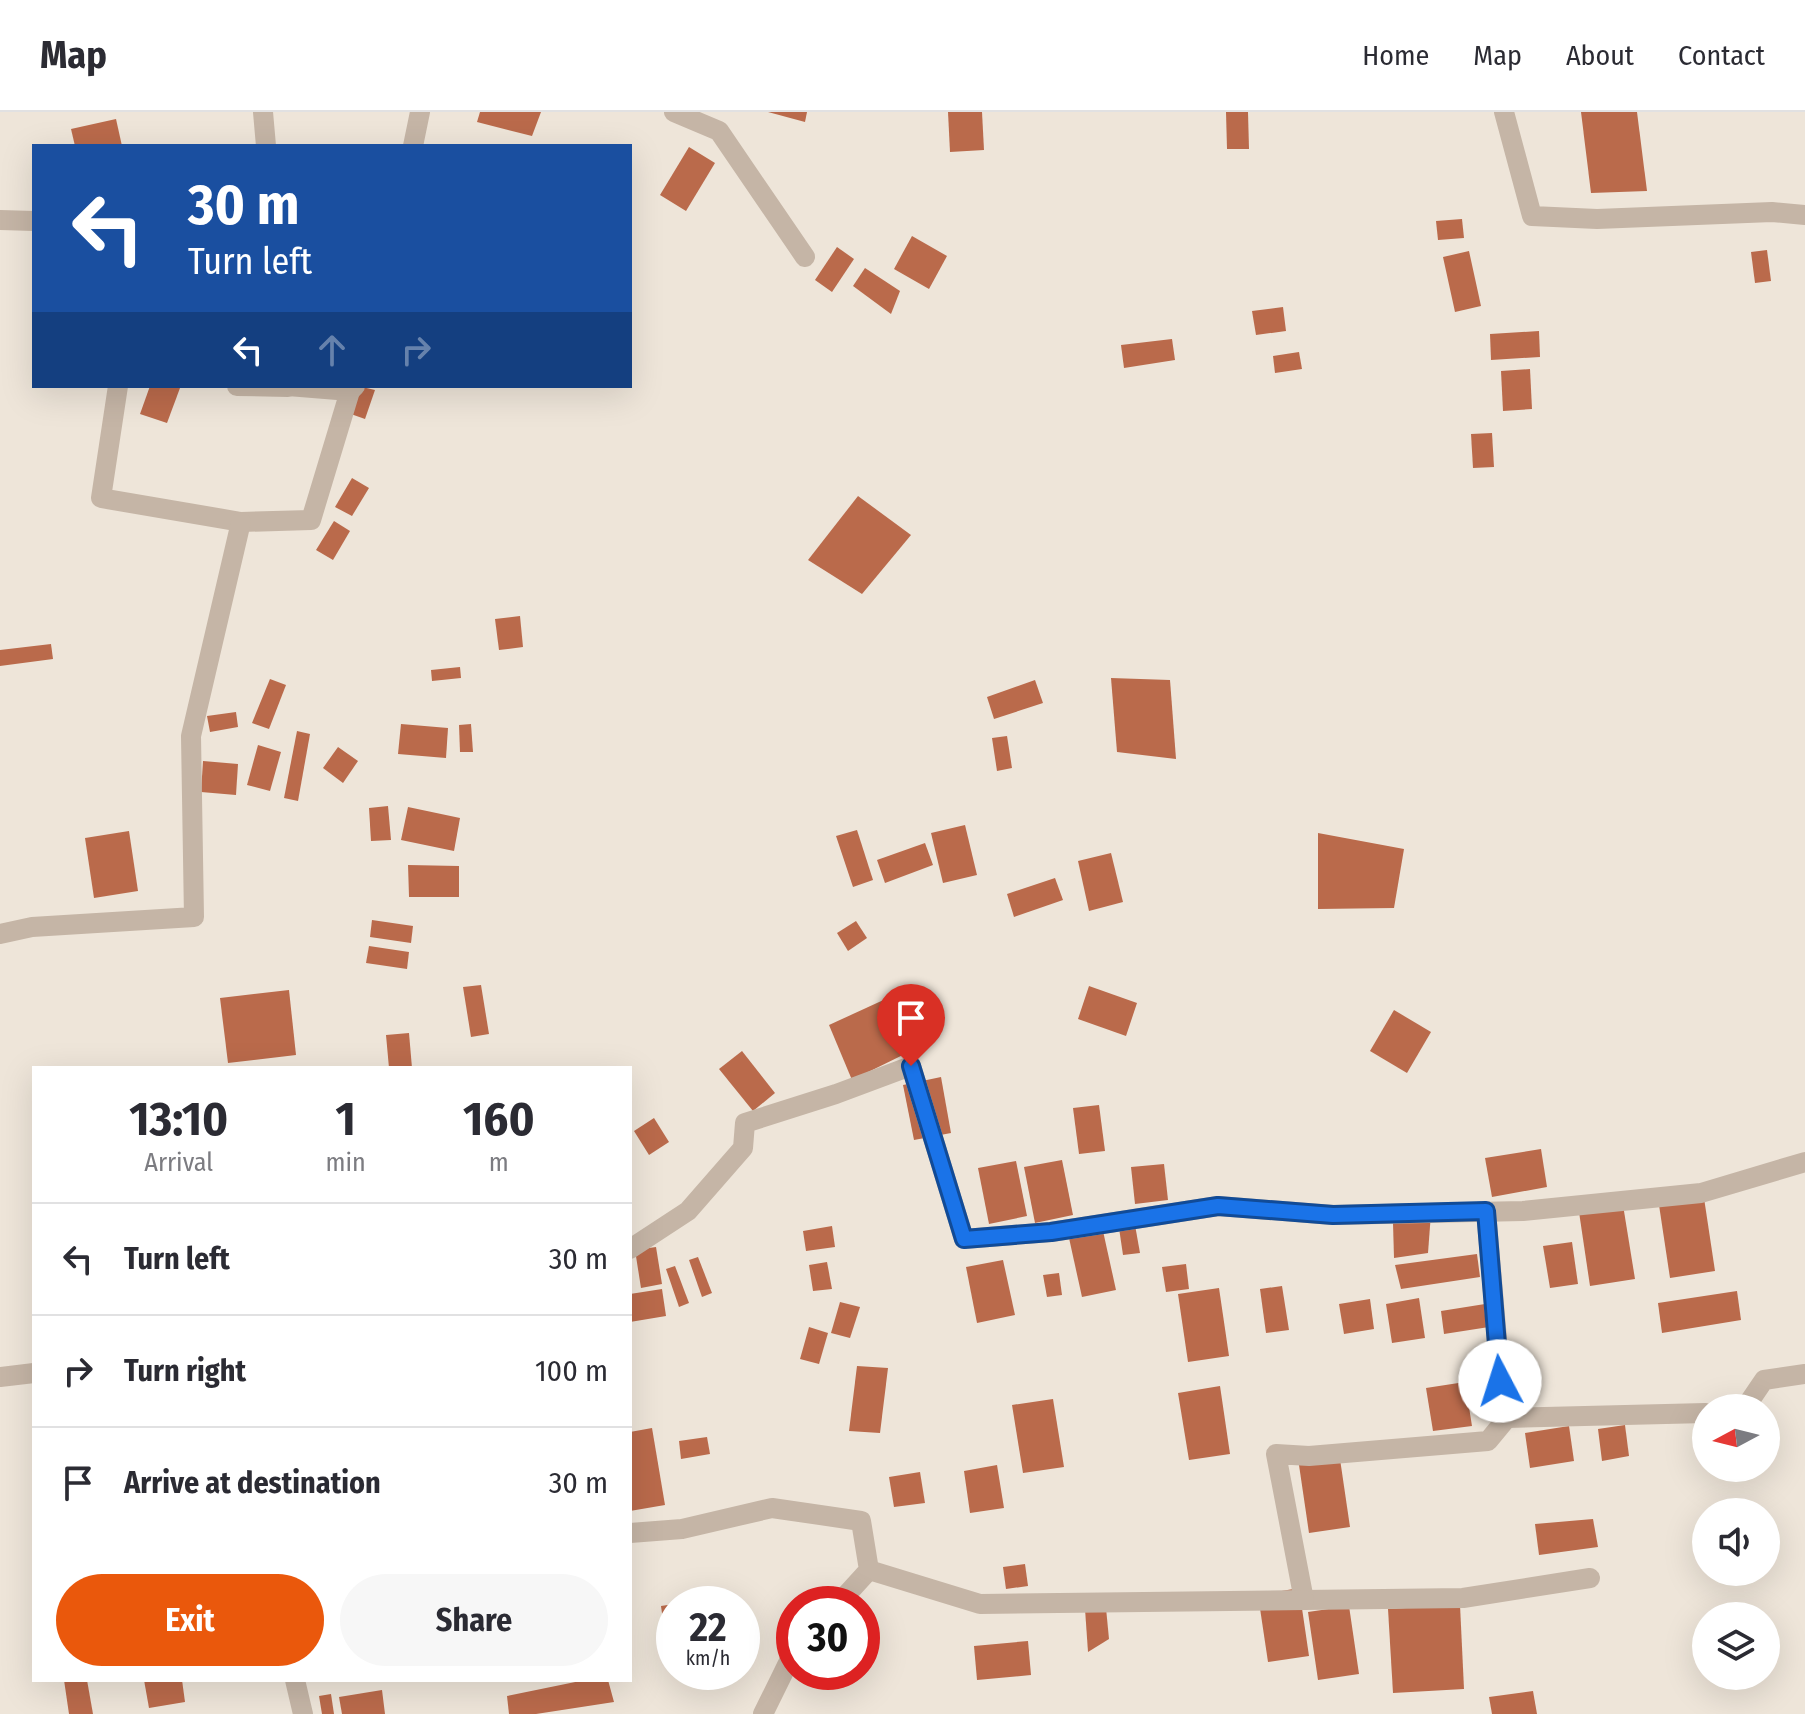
<!DOCTYPE html>
<style>
body{margin:0;font-family:"Fira Sans Condensed",sans-serif;background:#f7f7f7;color:#2b2b33;height:100vh;display:flex;flex-direction:column;font-size:30px;white-space:nowrap}
*{box-sizing:border-box;margin:0}
p{font-size:26px;color:#7c7c81}
.icon{flex:none;width:44px;height:44px;fill:none;stroke:currentColor;stroke-width:2;stroke-linecap:round;stroke-linejoin:round}
.map{position:relative;flex:1;overflow:hidden}
.details{position:absolute;left:32px;top:954px;width:600px;height:616px;display:flex;flex-direction:column;background:#fff;border-radius:0px;box-shadow:0 8px 32px #0002}
.details>*{flex:none}
.guide{position:absolute;left:32px;top:32px;width:600px;height:244px;border-radius:0px;box-shadow:0 8px 32px #0002;background:#1a4fa0;color:#fff;overflow:hidden}
.needle{width:52px;rotate:263deg}
.fabs{position:absolute;left:1692px;top:1282px;display:grid;gap:16px}
.fabs a{display:grid;place-items:center;width:88px;height:88px;border-radius:50%;background:#fff;box-shadow:0 8px 32px #0002;font-size:40px}
.speed{position:absolute;left:656px;top:1474px;display:flex;gap:16px;font-size:40px;font-weight:700;text-align:center}
.speed>*{display:grid;place-content:center;width:104px;height:104px;border-radius:50%;background:#fff;box-shadow:0 8px 32px #0002;line-height:1}
.speed small{font-size:20px;font-weight:400}
.speed .limit{border:12px solid #d22;background:#fff;color:#111}
.pin{position:absolute;display:grid;place-items:center;width:68px;height:68px;color:#fff;margin:-82px -34px;border-radius:50% 50% 50% 0;rotate:-45deg;box-shadow:0 0 8px #0007}
.pin .icon{rotate:45deg}
.me{position:absolute;width:88px;margin:-44px;rotate:355deg;stroke-linejoin:round;filter:drop-shadow(0 0 6px #0008)}
.turn{display:flex;align-items:center;gap:28px;height:168px;padding:0 24px;font-size:36px}
.turn .icon{width:104px;height:104px;stroke-width:2.5}
.turn b{display:block;font-size:56px;line-height:68px}
.lanes{display:flex;align-items:center;height:76px;padding:0 24px;background:#0003;justify-content:center;gap:40px;direction:ltr}
.lanes .off{opacity:.35}
.eta{display:flex;justify-content:space-evenly;align-items:center;height:136px;text-align:center}
.eta b{font-size:48px;font-weight:700;line-height:56px}
.action{display:flex;gap:16px;margin-top:auto;padding:16px 24px}
.action a{flex:1;height:92px;border-radius:48px;background:#ea580c;color:#fff;font-size:32px;font-weight:700;line-height:92px;text-align:center}
.action a+a{background:#f7f7f7;color:#2b2b33}
ul{padding:0;list-style:none}
li{display:flex;align-items:center;gap:24px;height:112px;padding:0 24px;border-top:2px solid #e1e1e2}
li div{flex:1}
li b{display:block;font-size:30px}
li em{font-style:normal}
header{display:flex;align-items:center;gap:48px;box-sizing:border-box;height:112px;padding:0 40px;background:#fff;border-bottom:2px solid #e1e1e2}
header strong{font-size:38px}
nav{display:flex;gap:44px;margin-inline-start:auto;font-size:28px}
.map>svg:first-child{display:block}
</style>
<header>
<strong>Map</strong>
<nav><a>Home</a><a>Map</a><a>About</a><a>Contact</a></nav>
</header>
<div class="map">
<svg width="1805" height="1602" viewBox="0 0 1805 1602">
<rect width="100%" height="100%" fill="#eee5d9"/>
<g fill="#ba6a4b">
<polygon points="480,0 541,0 532,24 477,10"/>
<polygon points="768,0 807,0 805,10"/>
<polygon points="948,0 982,0 984,38 950,40"/>
<polygon points="1226,0 1248,0 1249,37 1227,37"/>
<polygon points="1581,0 1637,0 1647,79 1591,81"/>
<polygon points="116,7 122,34 75,34 71,17"/>
<polygon points="689,35 715,51 686,99 660,83"/>
<polygon points="1462,107 1464,126 1438,128 1436,109"/>
<polygon points="912,124 947,144 929,177 894,157"/>
<polygon points="837,135 854,147 832,180 815,168"/>
<polygon points="1767,138 1771,169 1755,171 1751,140"/>
<polygon points="1469,139 1481,194 1455,200 1443,145"/>
<polygon points="865,156 900,179 891,202 853,174"/>
<polygon points="1283,195 1286,219 1256,223 1252,199"/>
<polygon points="1539,219 1540,245 1491,248 1490,222"/>
<polygon points="1172,227 1175,248 1124,256 1121,233"/>
<polygon points="1299,240 1302,257 1275,261 1273,244"/>
<polygon points="1530,257 1532,297 1503,299 1501,259"/>
<polygon points="150,274 180,276 167,311 140,302"/>
<polygon points="358,274 375,278 365,307 348,301"/>
<polygon points="1492,321 1494,355 1473,356 1471,322"/>
<polygon points="352,366 369,376 352,404 335,395"/>
<polygon points="858,384 911,423 862,482 808,448"/>
<polygon points="334,409 350,419 333,448 316,438"/>
<polygon points="520,504 523,535 499,538 495,507"/>
<polygon points="51,532 53,547 0,554 0,538"/>
<polygon points="460,555 461,566 432,569 431,558"/>
<polygon points="1111,566 1170,568 1176,647 1117,640"/>
<polygon points="270,567 286,573 269,617 252,611"/>
<polygon points="1035,568 1043,591 994,607 987,585"/>
<polygon points="236,600 238,615 210,620 207,604"/>
<polygon points="401,612 448,616 446,646 398,642"/>
<polygon points="471,612 473,640 460,640 459,613"/>
<polygon points="297,619 310,622 298,689 284,686"/>
<polygon points="1007,624 1012,656 997,659 992,626"/>
<polygon points="258,633 281,640 270,679 247,673"/>
<polygon points="338,635 358,649 343,671 323,656"/>
<polygon points="203,649 238,652 236,683 201,680"/>
<polygon points="388,694 391,728 371,729 369,696"/>
<polygon points="408,695 460,706 454,739 401,728"/>
<polygon points="965,713 977,763 943,771 931,721"/>
<polygon points="857,718 873,768 853,775 836,724"/>
<polygon points="129,719 138,779 94,786 85,726"/>
<polygon points="1318,721 1404,737 1394,796 1318,797"/>
<polygon points="925,731 933,753 885,771 877,748"/>
<polygon points="1111,741 1123,790 1089,799 1078,749"/>
<polygon points="408,753 459,754 459,785 409,785"/>
<polygon points="1055,766 1063,788 1014,805 1007,782"/>
<polygon points="372,808 413,814 411,831 370,825"/>
<polygon points="856,809 867,826 848,839 837,821"/>
<polygon points="369,834 409,840 407,857 366,851"/>
<polygon points="481,873 489,922 471,925 463,875"/>
<polygon points="1089,874 1137,891 1126,924 1078,907"/>
<polygon points="289,878 296,943 228,951 220,886"/>
<polygon points="890,885 913,938 852,968 829,913"/>
<polygon points="1394,898 1431,920 1407,961 1370,939"/>
<polygon points="409,921 412,956 389,956 386,923"/>
<polygon points="742,939 775,981 753,999 719,957"/>
<polygon points="941,965 951,1021 914,1028 903,973"/>
<polygon points="1099,993 1105,1039 1079,1042 1073,996"/>
<polygon points="654,1006 669,1030 649,1043 634,1019"/>
<polygon points="1541,1037 1547,1075 1492,1085 1485,1046"/>
<polygon points="1062,1048 1073,1103 1035,1111 1024,1055"/>
<polygon points="1016,1049 1027,1104 989,1112 978,1056"/>
<polygon points="1164,1052 1168,1088 1135,1092 1131,1055"/>
<polygon points="1704,1086 1715,1159 1670,1166 1659,1093"/>
<polygon points="1623,1093 1635,1167 1590,1174 1579,1100"/>
<polygon points="1431,1101 1428,1141 1394,1146 1393,1111"/>
<polygon points="1135,1113 1140,1141 1123,1143 1119,1116"/>
<polygon points="832,1114 835,1135 806,1139 803,1119"/>
<polygon points="1103,1119 1116,1178 1082,1185 1069,1126"/>
<polygon points="1572,1130 1578,1172 1550,1176 1543,1134"/>
<polygon points="656,1135 662,1172 641,1176 635,1138"/>
<polygon points="1477,1142 1480,1165 1401,1177 1395,1153"/>
<polygon points="698,1145 712,1181 702,1185 689,1148"/>
<polygon points="1003,1148 1015,1203 977,1211 966,1155"/>
<polygon points="827,1150 832,1177 813,1179 809,1153"/>
<polygon points="1186,1152 1189,1177 1166,1180 1162,1155"/>
<polygon points="675,1154 689,1191 679,1195 666,1157"/>
<polygon points="1059,1161 1062,1183 1047,1185 1043,1163"/>
<polygon points="1282,1174 1289,1218 1266,1221 1260,1177"/>
<polygon points="1219,1176 1229,1244 1188,1250 1178,1182"/>
<polygon points="662,1177 666,1204 630,1210 630,1182"/>
<polygon points="1737,1179 1741,1208 1662,1221 1658,1191"/>
<polygon points="1419,1186 1425,1226 1392,1231 1386,1192"/>
<polygon points="1370,1187 1374,1217 1344,1222 1339,1192"/>
<polygon points="840,1190 860,1195 850,1226 831,1221"/>
<polygon points="1485,1192 1489,1215 1444,1222 1441,1199"/>
<polygon points="809,1215 828,1221 819,1252 800,1247"/>
<polygon points="857,1254 888,1256 880,1321 849,1319"/>
<polygon points="1465,1270 1472,1314 1433,1319 1426,1276"/>
<polygon points="1220,1274 1230,1342 1189,1348 1178,1281"/>
<polygon points="1053,1287 1064,1355 1023,1361 1012,1293"/>
<polygon points="1625,1313 1629,1344 1602,1349 1598,1317"/>
<polygon points="1569,1314 1574,1349 1530,1356 1525,1321"/>
<polygon points="652,1316 665,1393 630,1399 630,1320"/>
<polygon points="707,1325 710,1342 681,1347 679,1329"/>
<polygon points="1340,1347 1350,1415 1309,1421 1299,1353"/>
<polygon points="997,1353 1004,1396 970,1401 964,1359"/>
<polygon points="920,1360 925,1391 894,1395 889,1365"/>
<polygon points="1593,1407 1598,1435 1539,1443 1535,1412"/>
<polygon points="1025,1452 1028,1474 1006,1477 1003,1455"/>
<polygon points="1299,1476 1309,1544 1268,1550 1258,1483"/>
<polygon points="674,1492 674,1536 667,1537 661,1494"/>
<polygon points="1460,1493 1464,1577 1393,1581 1388,1497"/>
<polygon points="1349,1494 1359,1562 1318,1568 1308,1500"/>
<polygon points="1106,1496 1109,1527 1088,1540 1085,1497"/>
<polygon points="1028,1529 1031,1563 977,1568 974,1534"/>
<polygon points="64,1568 87,1568 93,1602 69,1602"/>
<polygon points="144,1568 182,1568 185,1590 149,1596"/>
<polygon points="585,1568 608,1568 614,1590 536,1602 509,1602 507,1584"/>
<polygon points="382,1578 385,1602 342,1602 339,1585"/>
<polygon points="1533,1579 1537,1602 1492,1602 1489,1585"/>
<polygon points="331,1582 334,1602 322,1602 319,1584"/>
</g>
<g fill="none" stroke-linecap="round" stroke-linejoin="round">
<g stroke="#c5b5a6" stroke-width="20">
<polyline points="263,0 266,34"/>
<polyline points="674,0 719,19 805,145"/>
<polyline points="1504,0 1532,104 1597,107 1772,100 1805,103"/>
<polyline points="413,34 420,0"/>
<polyline points="0,108 34,109"/>
<polyline points="118,274 101,386 241,410 311,408 350,279"/>
<polyline points="237,274 288,275"/>
<polyline points="288,274 350,279 355,274"/>
<polyline points="0,822 32,815 194,805 191,624 241,410"/>
<polyline points="1486,1099 1503,1297 1507,1306 1488,1329 1309,1344 1276,1342 1304,1488 1463,1486 1590,1466"/>
<polyline points="630,1137 688,1099 743,1036 745,1011 836,982 911,954 964,1127 1051,1120 1218,1094 1333,1103 1523,1099 1701,1081 1805,1050"/>
<polyline points="0,1265 34,1261"/>
<polyline points="1745,1296 1764,1268 1805,1262"/>
<polyline points="1507,1306 1706,1301"/>
<polyline points="630,1421 682,1417 772,1396 861,1409 869,1458 838,1492"/>
<polyline points="869,1458 980,1492 1304,1488"/>
<polyline points="295,1568 303,1602"/>
<polyline points="763,1602 794,1539"/>
</g>
</g>
<g fill="none" stroke-linecap="round" stroke-linejoin="round">
<defs>
<polyline id="route" points="911,954 964,1127 1051,1120 1218,1094 1333,1103 1486,1099 1500,1269"/>
</defs>
<use href="#route" stroke="#114b97" stroke-width="20"/>
<use href="#route" stroke="#1a73e8" stroke-width="14"/>
</g>
</svg>
<div class="fabs">
<a><svg class="needle" viewBox="-14 -14 28 28"><path d="M0-13l5 13h-10z" fill="#e53935"/><path d="M0 13l5-13h-10z" fill="#7c7c81"/></svg></a>
<a><svg class="icon" aria-label="sound" viewBox="0 0 24 24"><path d="M4 9h4l5-4v14l-5-4H4zM17 9q2 3 0 6"/></svg></a>
<a><svg class="icon" aria-label="layers" viewBox="0 0 24 24"><path d="M12 4l9 5-9 5-9-5zM3 14l9 5 9-5"/></svg></a>
</div>
<div class="speed"><div>22<small>km/h</small></div><div class="limit">30</div></div>
<div class="pin" style="left:911px;top:954px;background:#d93025"><svg class="icon" aria-label="arrive" viewBox="0 0 24 24"><path d="M6 21V4h12l-3 4 3 4H6"/></svg></div>
<svg class="me" style="left:1500px;top:1269px" viewBox="-20 -20 40 40"><circle r="19" fill="#fff"/><path d="M0-13L10 11 0 6-10 11z" fill="#1a73e8"/></svg>
<div class="guide">
<div class="turn"><svg class="icon" aria-label="left" viewBox="0 0 24 24"><path d="M17 20v-9H6M10 6l-5 5 5 5"/></svg><div><b>30 m</b>Turn left</div></div>
<div class="lanes"><svg class="icon" aria-label="left" viewBox="0 0 24 24"><path d="M17 20v-9H6M10 6l-5 5 5 5"/></svg><svg class="icon off" aria-label="ahead" viewBox="0 0 24 24"><path d="M12 20V5M6 11l6-6 6 6"/></svg><svg class="icon off" aria-label="right" viewBox="0 0 24 24"><path d="M7 20v-9h11M14 6l5 5-5 5"/></svg></div>
</div>
<section class="details">
<div class="eta">
<div><b>13:10</b><p>Arrival</p></div>
<div><b>1</b><p>min</p></div>
<div><b>160</b><p>m</p></div>
</div>
<ul>
<li><svg class="icon" aria-label="left" viewBox="0 0 24 24"><path d="M17 20v-9H6M10 6l-5 5 5 5"/></svg><div><b>Turn left</b></div><em>30 m</em></li>
<li><svg class="icon" aria-label="right" viewBox="0 0 24 24"><path d="M7 20v-9h11M14 6l5 5-5 5"/></svg><div><b>Turn right</b></div><em>100 m</em></li>
<li><svg class="icon" aria-label="arrive" viewBox="0 0 24 24"><path d="M6 21V4h12l-3 4 3 4H6"/></svg><div><b>Arrive at destination</b></div><em>30 m</em></li>
</ul>
<div class="action"><a>Exit</a><a>Share</a></div>
</section>
</div>
